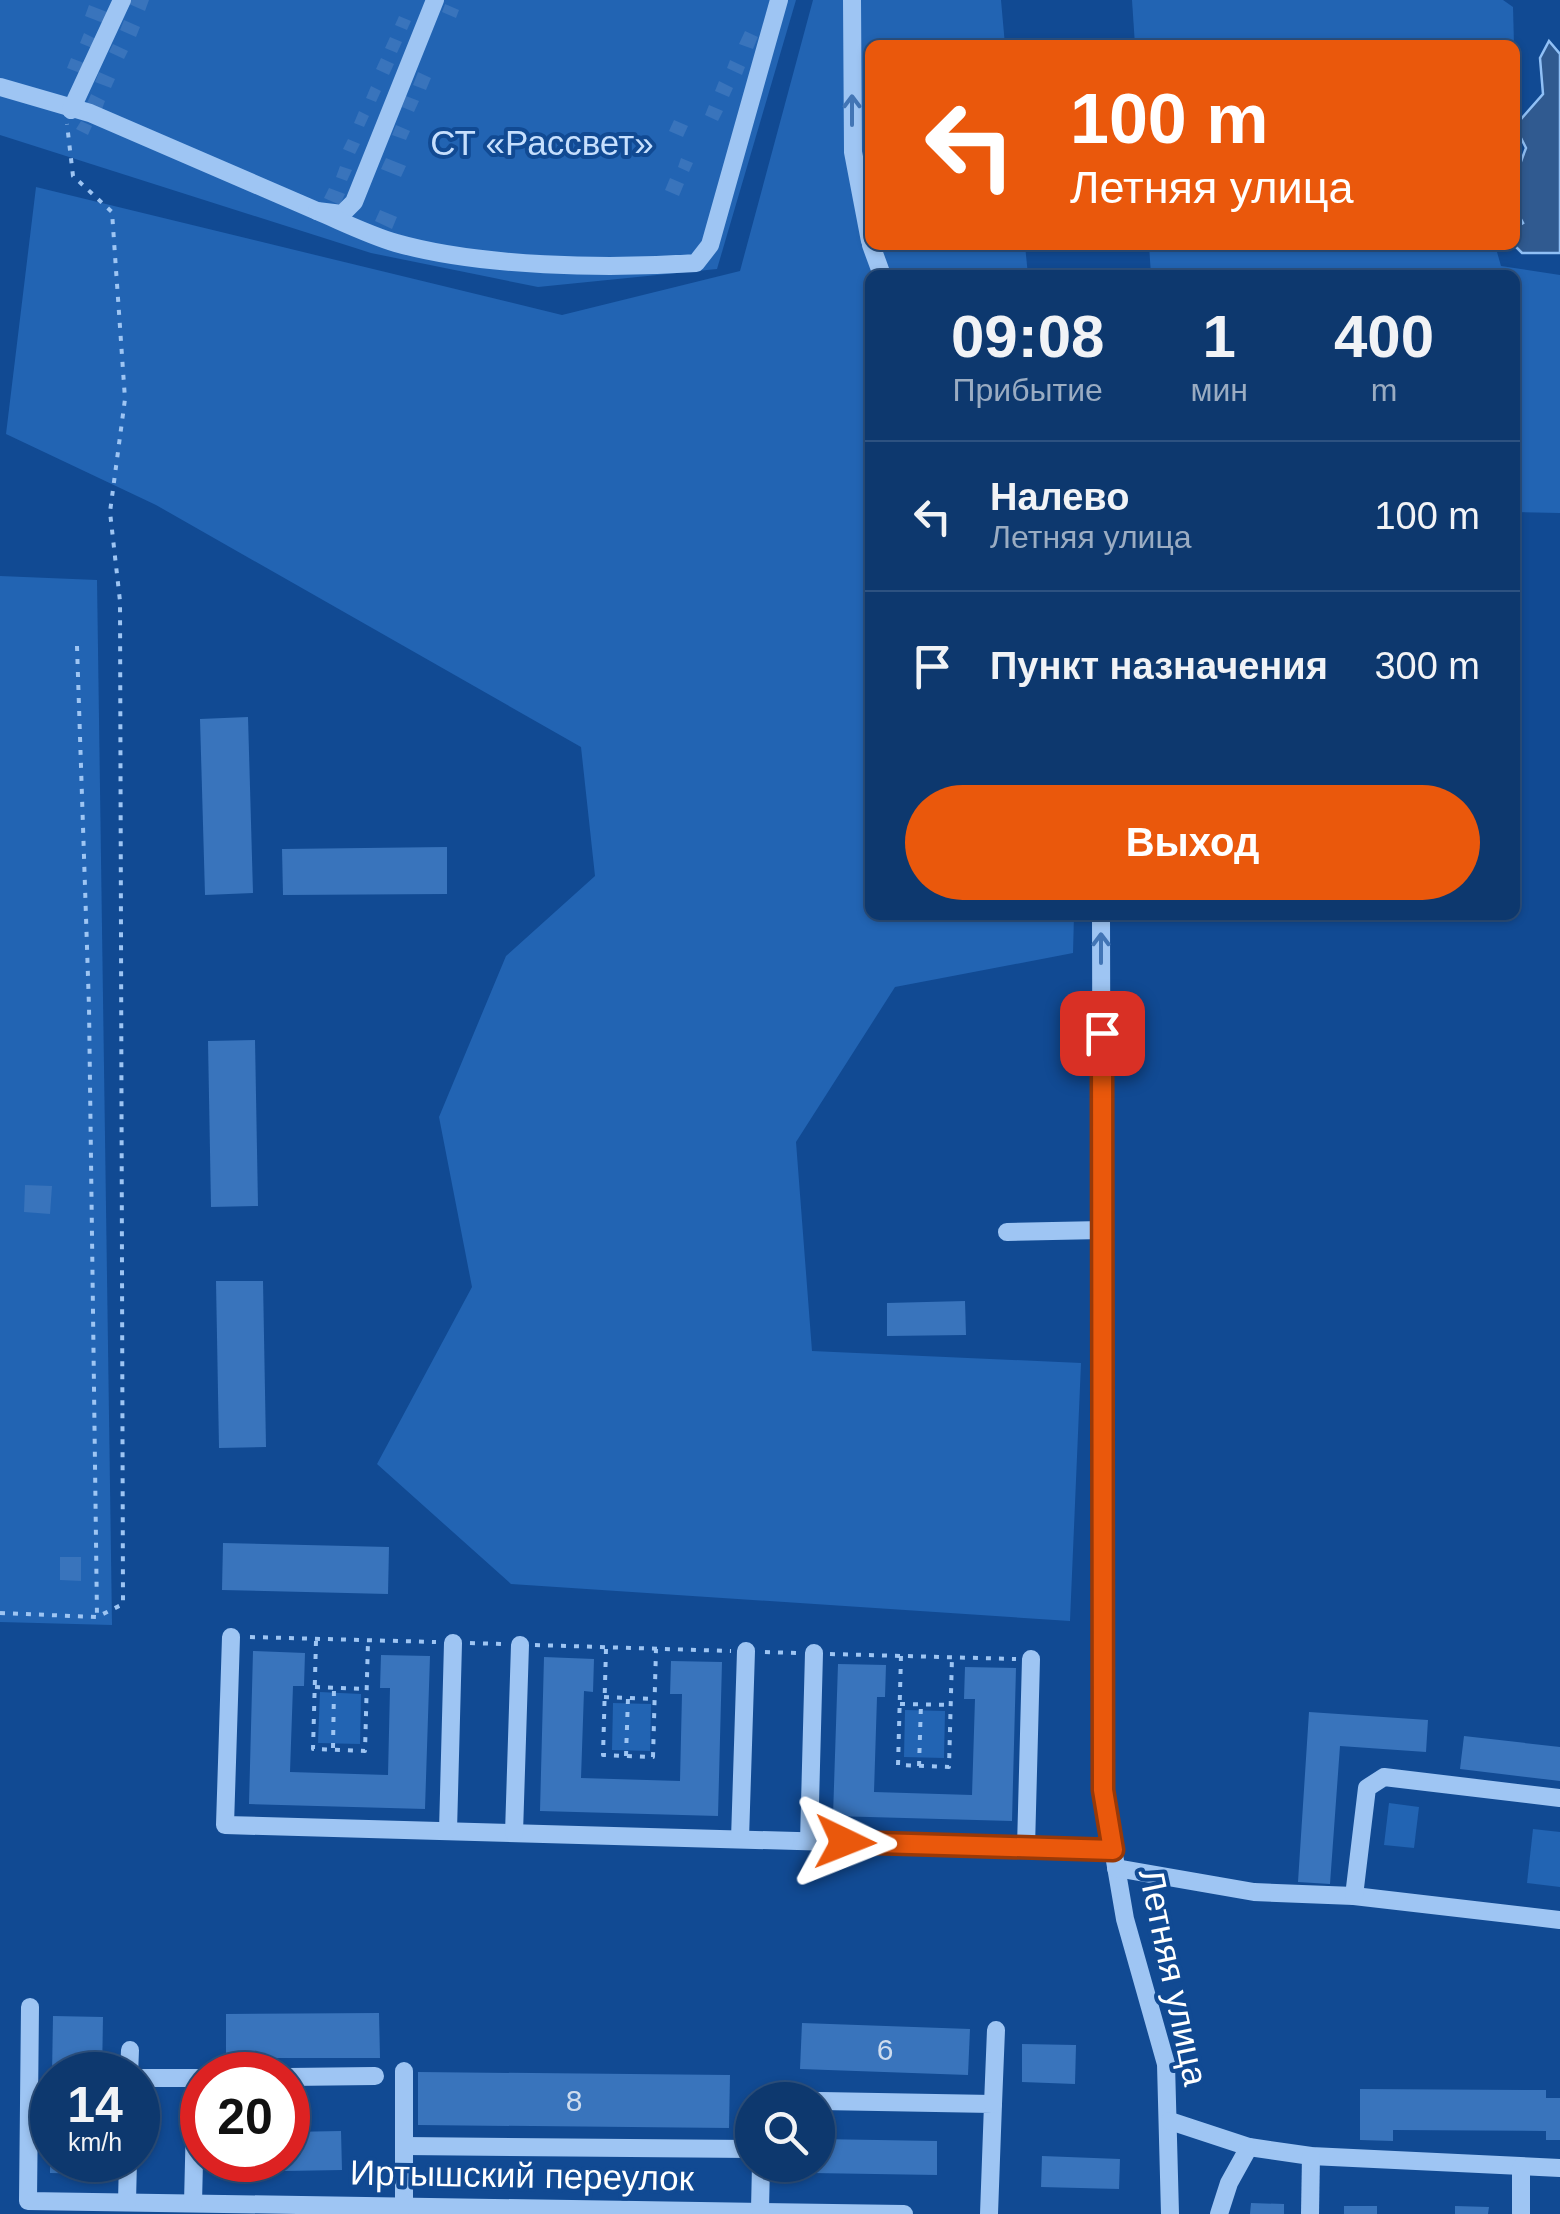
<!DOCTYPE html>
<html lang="ru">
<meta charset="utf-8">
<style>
body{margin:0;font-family:Arial,sans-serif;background:#163f73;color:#f1f3f6;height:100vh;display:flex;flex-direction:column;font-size:38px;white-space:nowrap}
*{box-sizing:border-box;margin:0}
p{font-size:32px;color:#9aacc2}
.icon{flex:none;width:55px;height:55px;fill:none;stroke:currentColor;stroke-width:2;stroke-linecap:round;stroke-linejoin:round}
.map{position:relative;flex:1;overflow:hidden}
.panel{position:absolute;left:865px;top:270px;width:655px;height:650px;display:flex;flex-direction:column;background:#0d386e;border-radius:15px;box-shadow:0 2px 8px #0004,0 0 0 2px #2d5281}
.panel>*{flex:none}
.banner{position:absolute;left:865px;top:40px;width:655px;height:210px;border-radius:15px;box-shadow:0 2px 8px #0004,0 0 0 2px #2d5281;background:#ea580c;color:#fff;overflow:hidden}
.tools{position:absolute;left:735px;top:2082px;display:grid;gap:20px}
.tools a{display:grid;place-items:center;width:100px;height:100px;border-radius:50%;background:#0d386e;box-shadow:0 2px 8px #0004,0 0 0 2px #2d5281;font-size:50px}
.speed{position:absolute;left:30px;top:2052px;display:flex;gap:20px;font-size:50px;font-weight:700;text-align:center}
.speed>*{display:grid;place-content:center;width:130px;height:130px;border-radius:50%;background:#0d386e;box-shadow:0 2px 8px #0004,0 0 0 2px #2d5281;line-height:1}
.speed small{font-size:25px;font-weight:400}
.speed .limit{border:15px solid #d22;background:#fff;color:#111}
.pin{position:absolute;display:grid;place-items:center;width:85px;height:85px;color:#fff;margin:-42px;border-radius:20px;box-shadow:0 5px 15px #0006}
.me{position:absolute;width:110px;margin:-55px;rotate:92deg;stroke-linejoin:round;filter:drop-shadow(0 0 8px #0008)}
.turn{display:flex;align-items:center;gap:35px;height:210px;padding:0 40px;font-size:45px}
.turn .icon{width:130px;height:130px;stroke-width:2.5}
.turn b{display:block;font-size:70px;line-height:85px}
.eta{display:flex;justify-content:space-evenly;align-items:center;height:170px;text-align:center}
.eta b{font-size:60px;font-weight:600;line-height:70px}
.cta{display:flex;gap:20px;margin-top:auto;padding:20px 40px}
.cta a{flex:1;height:115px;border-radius:60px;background:#ea580c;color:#fff;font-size:40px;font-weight:600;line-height:115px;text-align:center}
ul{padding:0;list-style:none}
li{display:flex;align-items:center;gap:30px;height:150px;padding:0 40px;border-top:2px solid #2d5281}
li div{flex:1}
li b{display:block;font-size:38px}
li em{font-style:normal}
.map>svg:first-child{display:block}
</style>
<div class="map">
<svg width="1560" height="2214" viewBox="0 0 1560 2214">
<rect width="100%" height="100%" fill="#114a93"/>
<g fill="#2264b3">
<polygon points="0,0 796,0 717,269 538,287 371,253 0,135"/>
<polygon points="813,0 1001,0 1005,45 870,45 870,245 1025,245 1028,275 870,275 870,915 1074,915 1073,953 895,987 796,1142 812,1351 1081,1363 1070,1621 511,1584 377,1464 472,1287 439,1117 506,956 595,876 581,747 156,505 6,434 36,187 562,315 740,271"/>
<polygon points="1132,0 1503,0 1513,7 1514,45 1135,45"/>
<polygon points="1149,245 1495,245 1501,266 1560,275 1560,513 1515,512 1515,275 1151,275"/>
<polygon points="0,576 97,580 112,1625 0,1622"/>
<polygon points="320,1692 361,1694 360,1744 318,1743"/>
<polygon points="613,1703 651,1704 650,1751 612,1750"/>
<polygon points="905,1710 945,1711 944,1758 904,1757"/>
<polygon points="1389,1803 1419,1807 1414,1848 1384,1845"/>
<polygon points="1533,1829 1560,1832 1560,1887 1527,1883"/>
</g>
<path fill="#305a90" stroke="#90c0f6" stroke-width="2.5" d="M1549 41 1560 54V253H1522L1514 245 1515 228 1523 223C1508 199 1516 173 1526 148L1515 126 1543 94 1540 58Z"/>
<g fill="#3974bc">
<polygon points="131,0 149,0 145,11 129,4"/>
<polygon points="445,4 459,10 456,18 442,12"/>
<polygon points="89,5 107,12 103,23 85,16"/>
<polygon points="399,16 411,21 407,30 395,25"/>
<polygon points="124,20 140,27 136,37 120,30"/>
<polygon points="745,31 758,37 753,49 739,44"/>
<polygon points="84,33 96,39 92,48 80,43"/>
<polygon points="390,37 402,42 397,53 385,48"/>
<polygon points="113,44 128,51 124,59 109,52"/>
<polygon points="71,58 84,63 80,73 67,68"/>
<polygon points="381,58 394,64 389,75 376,69"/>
<polygon points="730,60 745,67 742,75 727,68"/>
<polygon points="99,72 115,79 111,88 95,82"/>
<polygon points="418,72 431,78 426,90 413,85"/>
<polygon points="719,81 733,88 729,97 715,91"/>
<polygon points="371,86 381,91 376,102 366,98"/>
<polygon points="91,94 105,101 102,109 87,103"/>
<polygon points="406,96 419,101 414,112 402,107"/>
<polygon points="709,105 723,111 718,121 705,115"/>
<polygon points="359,111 369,116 364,127 354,123"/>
<polygon points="674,120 688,126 683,137 669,131"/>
<polygon points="81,121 92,126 88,135 76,129"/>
<polygon points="396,125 410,131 406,140 392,135"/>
<polygon points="348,139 360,144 355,154 343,149"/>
<polygon points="386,158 406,166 401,177 381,169"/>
<polygon points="681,158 693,163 689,172 678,167"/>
<polygon points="340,166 352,170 347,181 336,177"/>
<polygon points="670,178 684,184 679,196 665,190"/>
<polygon points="329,188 345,194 340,205 324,198"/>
<polygon points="380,210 397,217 392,229 375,221"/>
<polygon points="248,717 253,893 205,895 200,719"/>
<polygon points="447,847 447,894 283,895 282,849"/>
<polygon points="255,1040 258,1206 211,1207 208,1041"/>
<polygon points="25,1185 52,1186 50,1214 24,1212"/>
<polygon points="216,1281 263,1281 266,1447 219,1448"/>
<polygon points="965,1301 966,1335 887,1336 887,1303"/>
<polygon points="223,1543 389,1547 388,1594 222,1590"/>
<polygon points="60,1557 81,1557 81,1581 60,1580"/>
<polygon points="253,1651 305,1653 304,1686 293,1686 290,1772 388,1775 390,1688 380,1688 381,1655 430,1656 425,1809 249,1804"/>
<polygon points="544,1657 594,1659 593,1692 584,1691 581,1778 680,1781 682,1694 670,1694 671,1661 722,1662 718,1816 540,1811"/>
<polygon points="838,1664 886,1665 885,1697 877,1697 874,1792 972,1795 975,1699 964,1699 965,1667 1016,1668 1012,1821 833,1816"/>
<polygon points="1309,1712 1428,1720 1426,1752 1340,1746 1330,1884 1298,1882"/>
<polygon points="1464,1736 1560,1747 1560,1781 1460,1769"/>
<polygon points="379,2013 380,2058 226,2058 226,2014"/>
<polygon points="53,2016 103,2017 102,2075 52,2075"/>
<polygon points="802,2023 970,2029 968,2075 800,2069"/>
<polygon points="1022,2044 1076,2045 1075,2084 1022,2082"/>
<polygon points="418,2072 730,2075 729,2128 418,2125"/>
<polygon points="1360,2089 1546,2090 1546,2098 1560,2098 1560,2140 1546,2140 1546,2131 1393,2130 1393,2141 1360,2140"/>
<polygon points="341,2131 342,2170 228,2172 227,2160 288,2160 288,2132"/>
<polygon points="818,2139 937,2141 937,2175 812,2173 812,2165 818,2165"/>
<polygon points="1042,2156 1120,2159 1119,2189 1041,2187"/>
<polygon points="50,2160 100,2160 100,2174 50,2173"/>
<polygon points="1251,2203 1284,2204 1284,2214 1250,2214"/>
<rect x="1344" y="2206" width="33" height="8"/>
<polygon points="1455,2206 1489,2207 1488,2214 1455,2214"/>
</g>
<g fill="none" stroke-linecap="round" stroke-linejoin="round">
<g stroke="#9ec5f3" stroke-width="4" stroke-dasharray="5 8" stroke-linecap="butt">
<polyline points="77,646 89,1007 97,1617"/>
<polyline points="0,1613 97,1617 123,1604 120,601 110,512 125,399 112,212 73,176 67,124"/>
<polyline points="250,1637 436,1642"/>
<polyline points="316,1641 313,1749 365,1751 368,1641"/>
<polyline points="470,1643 501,1644"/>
<polyline points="535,1645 731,1651"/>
<polyline points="606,1649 603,1755 653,1757 656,1649"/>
<polyline points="765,1652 796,1653"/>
<polyline points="830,1654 1016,1659"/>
<polyline points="901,1656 898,1765 949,1767 952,1657"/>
<polyline points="315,1687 365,1689"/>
<polyline points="604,1697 654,1699"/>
<polyline points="900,1704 951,1705"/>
<polyline points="333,1748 334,1688"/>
<polyline points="626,1756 628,1698"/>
<polyline points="919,1766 921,1704"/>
</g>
<g stroke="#9ec5f3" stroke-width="18">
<polyline points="852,0 853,152 870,241"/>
<polyline points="0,87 90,113 317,211 342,214 354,202 435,0"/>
<polyline points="71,110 122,0"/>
<path d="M317 211C343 222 369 235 396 243 480 267 608 269 696 263L710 245 779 0"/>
<polyline points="871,245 882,275"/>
<polyline points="1101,915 1103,1791 1125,1919 1166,2064 1170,2214"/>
<polyline points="1007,1232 1102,1230"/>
<polyline points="231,1637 225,1825 1113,1850"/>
<polyline points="448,1831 453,1643"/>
<polyline points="514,1833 520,1645"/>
<polyline points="740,1839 746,1651"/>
<polyline points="809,1841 814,1653"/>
<polyline points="1026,1847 1031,1659"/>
<polyline points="1116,1868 1254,1892 1354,1896 1560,1920"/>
<polyline points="1354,1896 1367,1788 1384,1777 1560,1798"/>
<polyline points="30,2007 28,2201 904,2214"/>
<polyline points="129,2075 130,2050"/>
<polyline points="288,2077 375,2076"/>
<polyline points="138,2078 202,2078"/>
<polyline points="763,2100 993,2104 989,2214"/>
<polyline points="993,2104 996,2030"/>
<polyline points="1170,2121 1249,2147 1311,2156 1560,2168"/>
<polyline points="404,2146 752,2149"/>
<polyline points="127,2202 128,2160"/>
<polyline points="193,2203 196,2078"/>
<polyline points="404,2206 404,2071"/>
<polyline points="760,2209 761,2165"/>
<polyline points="1219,2214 1229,2183 1249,2147"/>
<polyline points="1310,2214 1311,2156"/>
<polyline points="1521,2214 1521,2167"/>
</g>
</g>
<defs><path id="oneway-shaft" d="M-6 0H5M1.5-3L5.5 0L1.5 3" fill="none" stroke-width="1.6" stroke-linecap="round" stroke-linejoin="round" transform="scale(2.5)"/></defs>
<g stroke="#4275b5">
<use href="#oneway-shaft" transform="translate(852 110) rotate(-90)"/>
<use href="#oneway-shaft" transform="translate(1101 948) rotate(-90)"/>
</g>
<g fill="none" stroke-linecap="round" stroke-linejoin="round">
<defs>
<polyline id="route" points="845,1842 1113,1850 1103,1790 1102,1033"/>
</defs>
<use href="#route" stroke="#983908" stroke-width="25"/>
<use href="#route" stroke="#ea580c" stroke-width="18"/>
</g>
<g text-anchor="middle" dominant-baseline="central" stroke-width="8" stroke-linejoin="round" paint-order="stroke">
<g font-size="30" fill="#cedcee">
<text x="885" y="2049">6</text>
<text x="574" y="2100">8</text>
</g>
<g font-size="35" fill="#c6dffd" stroke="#114a93">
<text x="542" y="142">СТ «Рассвет»</text>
</g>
<g font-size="35" fill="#fff" stroke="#114a93">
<text transform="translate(1174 1977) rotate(78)">Летняя улица</text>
<text transform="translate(522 2175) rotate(1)">Иртышский переулок</text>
</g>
</g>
</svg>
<div class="tools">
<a><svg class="icon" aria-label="search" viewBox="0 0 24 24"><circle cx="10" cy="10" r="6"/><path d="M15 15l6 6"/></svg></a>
</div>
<div class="speed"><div>14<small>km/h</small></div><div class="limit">20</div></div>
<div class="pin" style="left:1102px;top:1033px;background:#d93025"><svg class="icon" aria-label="arrive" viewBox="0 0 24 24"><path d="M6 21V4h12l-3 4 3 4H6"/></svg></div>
<svg class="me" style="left:845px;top:1842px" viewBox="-20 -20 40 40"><path d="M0-17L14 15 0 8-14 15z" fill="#ea580c" stroke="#fff" stroke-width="4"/></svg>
<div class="banner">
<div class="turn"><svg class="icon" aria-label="left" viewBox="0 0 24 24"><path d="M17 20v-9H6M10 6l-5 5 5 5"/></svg><div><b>100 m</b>Летняя улица</div></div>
</div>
<section class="panel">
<div class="eta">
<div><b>09:08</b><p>Прибытие</p></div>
<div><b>1</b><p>мин</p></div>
<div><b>400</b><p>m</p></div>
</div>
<ul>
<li><svg class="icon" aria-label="left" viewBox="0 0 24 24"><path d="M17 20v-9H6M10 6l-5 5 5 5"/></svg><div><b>Налево</b><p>Летняя улица</p></div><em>100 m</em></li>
<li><svg class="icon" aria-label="arrive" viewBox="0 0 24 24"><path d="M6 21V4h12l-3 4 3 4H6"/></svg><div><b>Пункт назначения</b></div><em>300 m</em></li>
</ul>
<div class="cta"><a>Выход</a></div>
</section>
</div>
